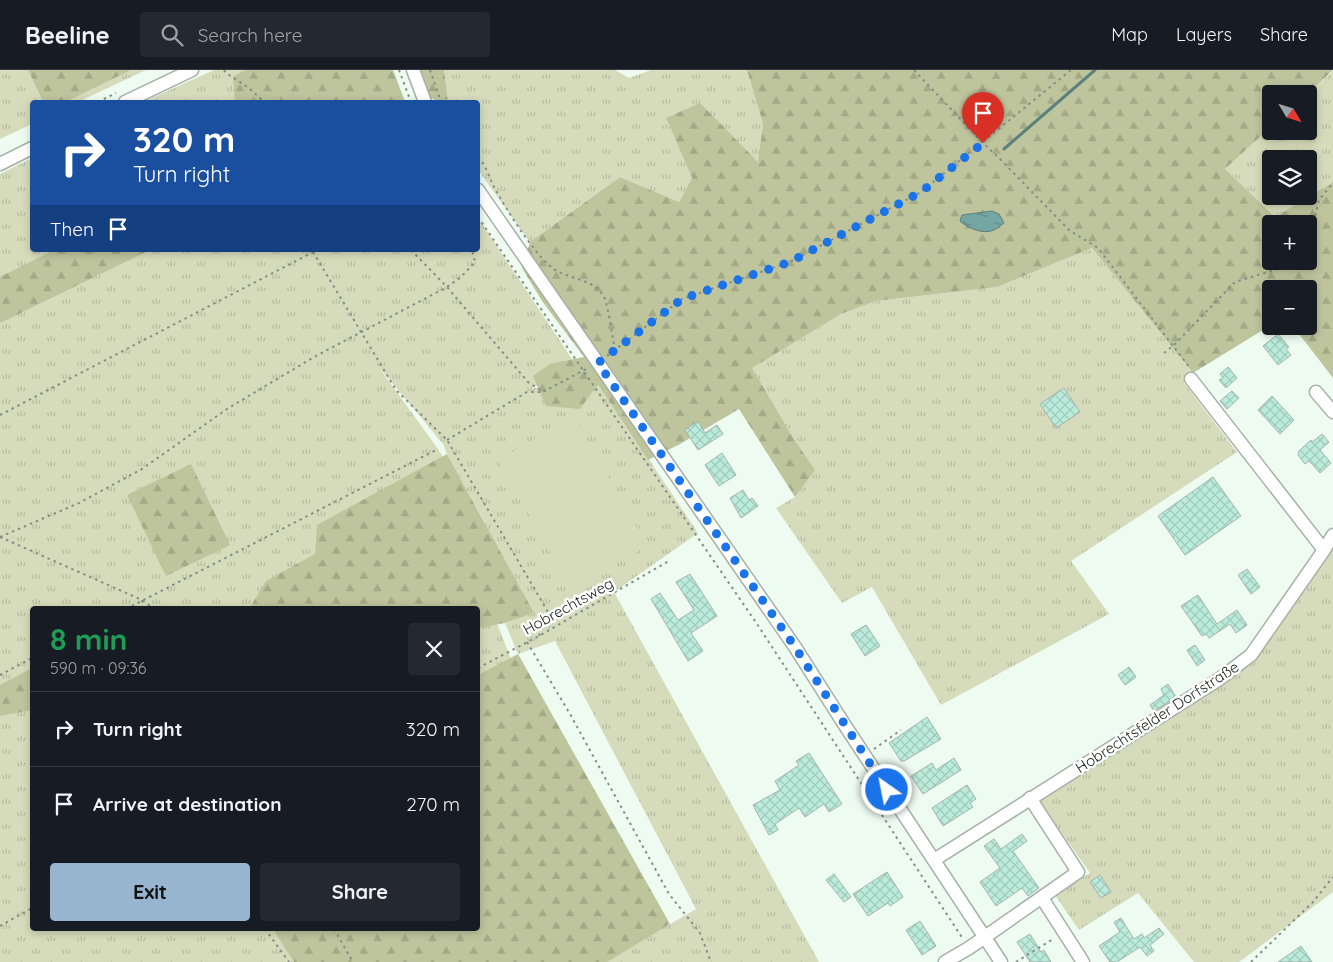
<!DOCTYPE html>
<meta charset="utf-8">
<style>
body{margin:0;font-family:Quicksand,sans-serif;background:#242831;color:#f1f3f6;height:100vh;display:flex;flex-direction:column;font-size:19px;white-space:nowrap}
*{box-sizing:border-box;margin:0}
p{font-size:16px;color:#9ea1a6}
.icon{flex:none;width:28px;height:28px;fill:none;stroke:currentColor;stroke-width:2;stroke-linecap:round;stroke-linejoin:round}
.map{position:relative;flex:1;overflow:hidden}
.drawer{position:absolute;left:30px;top:536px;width:450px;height:325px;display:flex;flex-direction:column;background:#171b24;border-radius:5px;box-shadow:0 2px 8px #0003}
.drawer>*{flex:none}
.banner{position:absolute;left:30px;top:30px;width:450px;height:152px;border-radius:5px;box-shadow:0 2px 8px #0003;background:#1a4fa0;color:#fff;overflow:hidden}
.needle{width:32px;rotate:128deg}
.tools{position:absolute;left:1262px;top:15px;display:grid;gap:10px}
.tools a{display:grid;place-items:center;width:55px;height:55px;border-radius:5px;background:#171b24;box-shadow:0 2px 8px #0003;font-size:25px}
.pin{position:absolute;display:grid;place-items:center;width:42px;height:42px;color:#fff;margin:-51px -21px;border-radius:50% 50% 50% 0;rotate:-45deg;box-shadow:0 0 5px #0007}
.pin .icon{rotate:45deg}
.me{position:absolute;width:55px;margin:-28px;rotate:327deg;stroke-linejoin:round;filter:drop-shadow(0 0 4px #0008)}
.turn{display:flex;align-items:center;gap:18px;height:105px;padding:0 20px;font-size:22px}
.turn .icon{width:65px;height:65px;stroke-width:2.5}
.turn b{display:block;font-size:35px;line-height:42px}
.then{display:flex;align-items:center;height:48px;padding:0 20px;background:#0003;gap:10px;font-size:19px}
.round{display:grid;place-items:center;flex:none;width:52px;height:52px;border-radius:5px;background:#242831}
.overview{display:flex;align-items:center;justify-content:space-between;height:85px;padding:0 20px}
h1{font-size:30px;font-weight:800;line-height:38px;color:#1e9e55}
.button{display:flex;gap:10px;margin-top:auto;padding:10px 20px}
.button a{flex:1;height:58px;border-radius:5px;background:#97b5cf;color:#111;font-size:20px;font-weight:800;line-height:58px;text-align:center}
.button a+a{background:#242831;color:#f1f3f6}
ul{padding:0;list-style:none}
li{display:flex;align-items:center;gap:15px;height:75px;padding:0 20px;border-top:1px solid #363941}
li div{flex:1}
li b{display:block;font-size:19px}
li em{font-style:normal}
header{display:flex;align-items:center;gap:30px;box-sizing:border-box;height:70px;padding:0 25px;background:#171b24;border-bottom:1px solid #363941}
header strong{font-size:24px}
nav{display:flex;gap:28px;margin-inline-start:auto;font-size:18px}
.search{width:350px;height:45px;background:#242831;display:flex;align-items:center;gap:12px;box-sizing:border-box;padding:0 18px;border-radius:5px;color:#9ea1a6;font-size:19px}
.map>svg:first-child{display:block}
</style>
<header>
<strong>Beeline</strong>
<div class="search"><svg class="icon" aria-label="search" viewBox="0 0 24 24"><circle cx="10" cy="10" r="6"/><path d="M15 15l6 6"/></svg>Search here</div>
<nav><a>Map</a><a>Layers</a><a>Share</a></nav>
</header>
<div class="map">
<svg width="1333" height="892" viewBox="0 0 1333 892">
<defs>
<pattern id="grass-tufts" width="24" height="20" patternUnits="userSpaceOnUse" patternTransform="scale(1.25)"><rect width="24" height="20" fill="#d6dbbb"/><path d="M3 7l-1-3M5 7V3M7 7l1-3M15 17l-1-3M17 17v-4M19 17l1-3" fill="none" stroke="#b7bca0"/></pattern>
<pattern id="forest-firs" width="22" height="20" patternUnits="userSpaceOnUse" patternTransform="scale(1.25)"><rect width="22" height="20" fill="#bec49c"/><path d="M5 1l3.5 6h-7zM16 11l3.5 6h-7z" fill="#a3a886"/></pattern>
<pattern id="water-ripples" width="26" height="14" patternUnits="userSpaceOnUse" patternTransform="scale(1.25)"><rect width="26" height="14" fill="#74a7a4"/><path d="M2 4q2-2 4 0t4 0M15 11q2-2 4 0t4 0" fill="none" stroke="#5f8885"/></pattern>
<pattern id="building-cross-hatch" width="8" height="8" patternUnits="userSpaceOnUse" patternTransform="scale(1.25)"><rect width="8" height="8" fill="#bbecdb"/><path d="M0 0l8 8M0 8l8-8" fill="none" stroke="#a0cabc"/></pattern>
</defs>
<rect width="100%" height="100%" fill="#eefbf1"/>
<g fill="url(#grass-tufts)" fill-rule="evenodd">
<polygon points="0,0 28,0 43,32 32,32 32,54 0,69"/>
<polygon points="131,0 146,0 78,32 66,32"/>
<polygon points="214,0 393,0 405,32 143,32"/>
<polygon points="444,0 615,0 629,8 651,0 747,0 763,54 759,92 666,48 692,108 679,132 620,107 530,172 478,100 478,32 439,32 438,31 448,28"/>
<path d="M1333 1V112L1275 147 1225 99 1271 57V61H1309L1308 24ZM1271 89H1309V126H1271Z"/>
<path d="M32 88V180H478V148L580 301 530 318 598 313 698 463 614 522 819 892H0V104ZM378 296 443 374 447 384 488 458 438 379ZM32 539H478V859H32ZM534 543 505 553 518 584 555 571 696 839 660 860 535 649 496 551Z"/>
<polygon points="1092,178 1193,303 1184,313 1237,382 1071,491 1109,544 941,635 872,517 842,533 776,438 795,427 814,400 792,366 751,298 841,244 876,231 997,217"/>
<polygon points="1333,478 1333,822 1239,892 1194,892 1138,823 1079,860 1055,825 1090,803 1039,731 1256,590"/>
</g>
<g fill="url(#forest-firs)" fill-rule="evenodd">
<polygon points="28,0 131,0 66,32 43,32"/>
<polygon points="245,0 393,0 405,32 235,32 233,7"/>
<polygon points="420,0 444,0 448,29 438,31 429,27"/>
<path d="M747 0H1333L1308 24H1271V57L1225 99 1275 147 1333 112V308L1293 256H1309V219H1271V255L1193 303 1092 178 997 217 876 231 841 244 752 298 792 366 815 400 795 427 739 339 680 374 648 390 598 314 580 339 546 336 533 306 550 294 584 287 542 231 522 198 530 172 620 107 679 132 692 108 666 48 700 33 758 92 763 54ZM1271 154H1309V191H1271Z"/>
<polygon points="54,180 150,180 0,253 0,207"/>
<polygon points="447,384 534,543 505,553 478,558 478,539 249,539 266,511 315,484 317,455"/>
<polygon points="191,394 230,475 166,506 127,425"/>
<polygon points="518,584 670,854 607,892 294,892 273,859 478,859 478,605"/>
<polygon points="32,598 32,640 0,646 0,615"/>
</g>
<polygon fill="#d6dbbb" points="574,346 647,476 571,519 498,390"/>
<path fill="url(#water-ripples)" stroke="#5b807d" d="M992 141 999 144 1004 153C1001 155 997 159 994 160 983 165 968 158 960 151L962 145Z"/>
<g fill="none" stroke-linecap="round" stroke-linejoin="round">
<polyline stroke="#5b807d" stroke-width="3" points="1004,79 1095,0"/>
</g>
<g fill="url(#building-cross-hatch)" stroke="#a5b4af">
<polygon points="1278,264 1289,277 1286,279 1291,285 1278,295 1263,276"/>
<polygon points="1228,297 1237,308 1226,318 1219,310 1223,308 1220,304"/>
<polygon points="1064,318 1080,342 1056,358 1040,334"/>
<polygon points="1232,321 1239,328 1227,339 1220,331"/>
<polygon points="1272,326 1294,350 1280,364 1258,340"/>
<polygon points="698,351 705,363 717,355 723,364 698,380 685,360"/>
<polygon points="1322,364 1329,372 1320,380 1331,393 1320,403 1309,391 1305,394 1298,385 1299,381 1311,370 1312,372"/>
<polygon points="722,383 736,405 719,416 705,395"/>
<polygon points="1213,407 1241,446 1185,485 1158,446"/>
<polygon points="743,420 749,430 752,428 758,436 741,448 730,428"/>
<polygon points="1247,499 1260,517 1251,524 1238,505"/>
<polygon points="690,504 717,546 691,563 703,581 688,591 651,529 660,523 678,550 694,540 676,512"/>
<polygon points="1198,525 1217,554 1237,540 1247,555 1236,563 1230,554 1209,568 1206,564 1202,566 1181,536"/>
<polygon points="866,555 880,576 865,586 851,564"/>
<polygon points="1195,575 1205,590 1197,596 1187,580"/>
<polygon points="1129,597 1136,607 1125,615 1118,605"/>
<polygon points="1168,614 1176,627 1154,641 1150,635 1164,625 1161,619"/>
<polygon points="927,647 941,669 904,691 901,691 889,673"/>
<polygon points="809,683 842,734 829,742 824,734 805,747 799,738 775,754 778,760 769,765 753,735 780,720 775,711 799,695 796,691"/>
<polygon points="954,688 961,700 923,724 911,706 932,693 936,700"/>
<polygon points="967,715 976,729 970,733 973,737 943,756 932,738"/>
<polygon points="1022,764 1027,771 1013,781 1039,818 1028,826 1022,818 996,836 980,812 1000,798 984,776 994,769 1001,779"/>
<polygon points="887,802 903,827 890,836 888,833 868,846 853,824"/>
<polygon points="834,804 851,827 844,832 826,810"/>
<polygon points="1100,805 1111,822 1101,828 1090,812"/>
<polygon points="1121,848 1134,869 1142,864 1144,868 1159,858 1164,864 1150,875 1154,881 1147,886 1140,877 1117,892 1110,892 1099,876 1120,862 1114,852"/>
<polygon points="920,851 936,876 922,885 906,860"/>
<polygon points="1030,864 1041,882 1044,880 1051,892 1030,892 1017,872"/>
<polygon points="1301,876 1312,892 1278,892"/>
</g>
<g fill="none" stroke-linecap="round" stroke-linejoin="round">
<defs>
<g id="minor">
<polyline points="413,0 425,32"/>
<polyline points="125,32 192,0"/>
<polyline points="0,94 32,78"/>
<polyline points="478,120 795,577 844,654 1001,892"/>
<polyline points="1191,309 1324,480"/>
<polyline points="1316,322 1333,342"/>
<polyline points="934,790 1218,610 1251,585 1324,480 1333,465"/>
<polyline points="1042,828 1083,892"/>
<polyline points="945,892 969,878 1078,802 1030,728"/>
</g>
</defs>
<use href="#minor" stroke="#a5b0a7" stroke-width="15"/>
<g stroke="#858d87" stroke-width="2" stroke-dasharray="2.5 4" stroke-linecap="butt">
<polyline points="224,0 226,3 249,18 264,32"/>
<polyline points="399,0 411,32"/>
<polyline points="430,0 441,32"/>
<polyline points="914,0 983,73 999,88 1069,160 1098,178 1190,298"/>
<polyline points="98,32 116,23"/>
<path d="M478 87C486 95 489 107 494 117 506 139 531 179 549 195 564 210 594 207 604 227 609 238 612 266 615 280L682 229 790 192 921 122 1071 0"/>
<polyline points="478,147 757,554 963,869"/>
<polyline points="1309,171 1319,130 1333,113"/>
<polyline points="411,180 447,217 528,312 543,322 588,298"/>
<polyline points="313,182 396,320 447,370 548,542 539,566"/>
<polyline points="1164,283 1173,276 1235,212 1304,191"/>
<polyline points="607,286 615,280"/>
<polyline points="0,345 317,180"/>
<polyline points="447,370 527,322 542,322"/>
<polyline points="0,467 79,433 142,399 227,339 314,287 447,217 461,207 475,192 472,180"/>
<polyline points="0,467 124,522 142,530 154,539"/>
<polyline points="142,530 143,539"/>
<polyline points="126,539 438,379"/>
<polyline points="527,572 570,644 669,824 700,863 711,892"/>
<polyline points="478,598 539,566 669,491"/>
<polyline points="0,605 32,588"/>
<polyline points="874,679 901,660"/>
<polyline points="0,856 32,838"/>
<polyline points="265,859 289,892"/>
<polyline points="334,859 353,892"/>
<polyline points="1016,892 1053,869"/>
<polyline points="1251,892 1313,832 1333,807"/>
</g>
<use href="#minor" stroke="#fff" stroke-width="12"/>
</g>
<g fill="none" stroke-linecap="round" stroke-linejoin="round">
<polyline stroke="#1a73e8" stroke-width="9" stroke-dasharray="0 16.2" points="887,720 795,577 598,293 682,229 790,192 921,122 983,73"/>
</g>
<g text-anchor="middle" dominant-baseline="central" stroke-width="5" stroke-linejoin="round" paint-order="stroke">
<g font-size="15" fill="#202521" stroke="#fff">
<text transform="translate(568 536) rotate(-29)">Hobrechtsweg</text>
<text transform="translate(1157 647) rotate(-33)">Hobrechtsfelder Dorfstraße</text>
</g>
</g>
</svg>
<div class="tools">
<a><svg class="needle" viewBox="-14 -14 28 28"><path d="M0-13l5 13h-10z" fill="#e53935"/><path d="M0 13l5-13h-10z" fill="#9ea1a6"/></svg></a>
<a><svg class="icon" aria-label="layers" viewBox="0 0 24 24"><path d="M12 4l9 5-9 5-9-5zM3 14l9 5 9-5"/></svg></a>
<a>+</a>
<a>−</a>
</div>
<div class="pin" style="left:983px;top:73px;background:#d93025"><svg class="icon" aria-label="arrive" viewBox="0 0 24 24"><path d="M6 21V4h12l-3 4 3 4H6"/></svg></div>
<svg class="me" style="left:887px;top:720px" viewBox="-20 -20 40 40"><circle r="17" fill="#1a73e8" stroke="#fff" stroke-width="3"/><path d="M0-11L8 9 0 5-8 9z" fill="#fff"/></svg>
<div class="banner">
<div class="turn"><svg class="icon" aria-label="right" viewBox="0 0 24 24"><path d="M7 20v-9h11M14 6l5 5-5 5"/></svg><div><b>320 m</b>Turn right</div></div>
<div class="then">Then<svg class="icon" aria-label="arrive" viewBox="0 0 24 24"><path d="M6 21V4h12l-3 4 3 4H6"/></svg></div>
</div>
<section class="drawer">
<div class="overview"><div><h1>8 min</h1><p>590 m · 09:36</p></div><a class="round"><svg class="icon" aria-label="close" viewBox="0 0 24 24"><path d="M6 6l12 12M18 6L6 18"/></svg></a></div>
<ul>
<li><svg class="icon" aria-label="right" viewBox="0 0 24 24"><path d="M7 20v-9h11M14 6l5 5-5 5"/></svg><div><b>Turn right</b></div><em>320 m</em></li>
<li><svg class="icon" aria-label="arrive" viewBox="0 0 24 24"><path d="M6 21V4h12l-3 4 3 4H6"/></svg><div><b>Arrive at destination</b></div><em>270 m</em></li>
</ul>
<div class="button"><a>Exit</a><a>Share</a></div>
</section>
</div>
